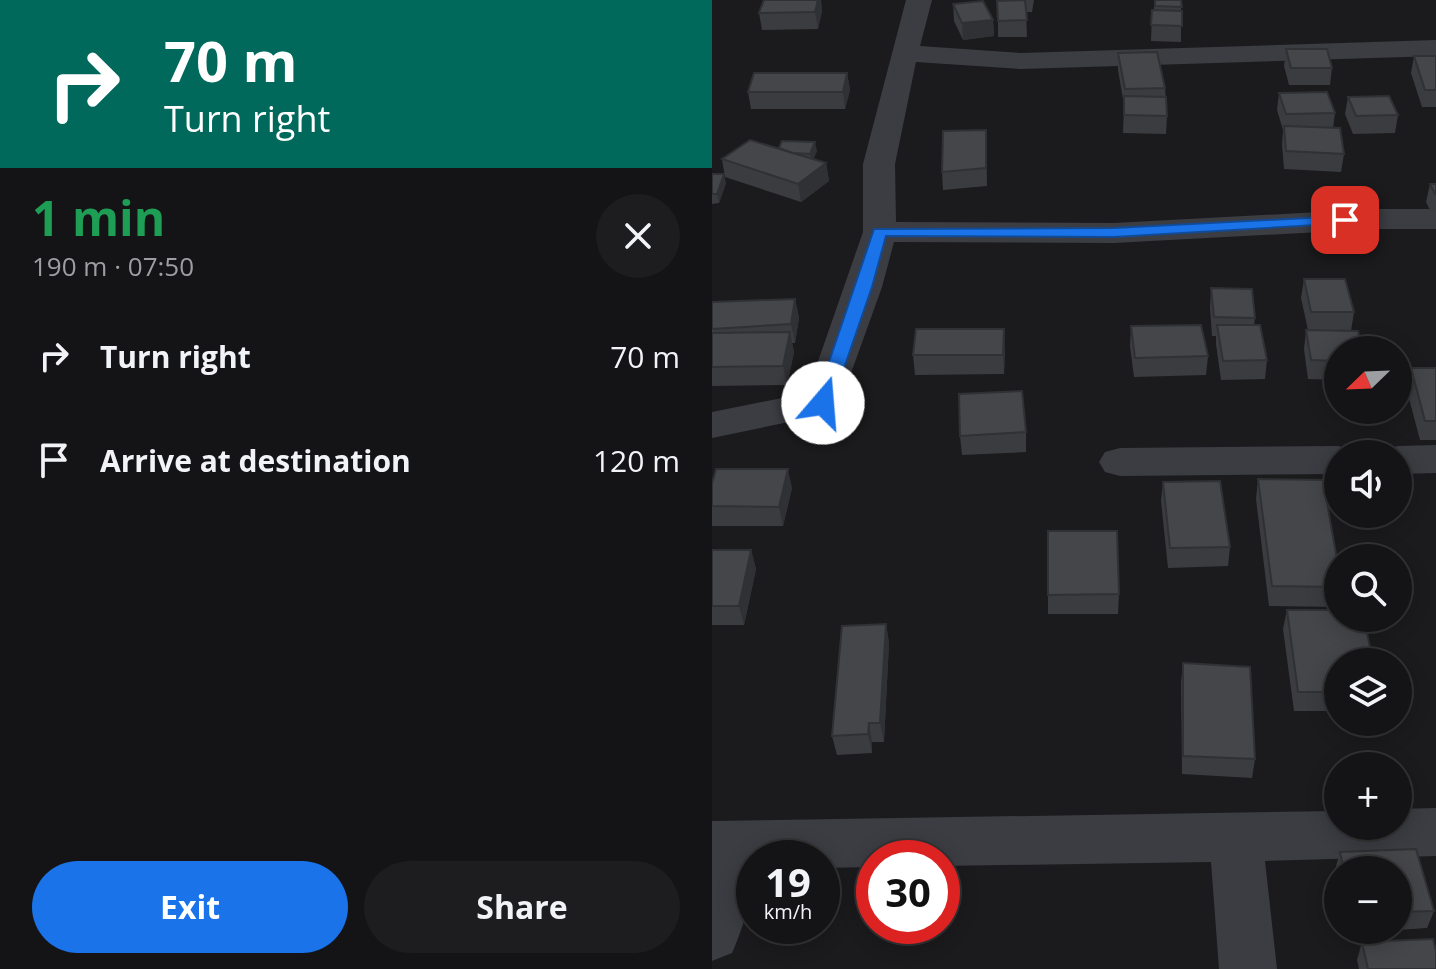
<!DOCTYPE html>
<meta charset="utf-8">
<style>
body{margin:0;font-family:"Open Sans",sans-serif;background:#1d1d1f;color:#f1f3f6;height:100vh;display:flex;flex-direction:column;font-size:30px;white-space:nowrap}
*{box-sizing:border-box;margin:0}
p{font-size:26px;color:#9d9ea1}
.icon{flex:none;width:44px;height:44px;fill:none;stroke:currentColor;stroke-width:2;stroke-linecap:round;stroke-linejoin:round}
.map{position:relative;flex:1;overflow:hidden}
.sheet{display:flex;flex-direction:column;background:#141416;width:712px}
.sheet>*{flex:none}
.hud{background:#00695c;color:#fff;overflow:hidden}
.needle{width:52px;rotate:247deg}
.buttons{position:absolute;left:612px;top:336px;display:grid;gap:16px}
.buttons a{display:grid;place-items:center;width:88px;height:88px;border-radius:50%;background:#141416;box-shadow:0 4px 20px #0003,0 0 0 2px #333335;font-size:40px}
.speed{position:absolute;left:24px;top:840px;display:flex;gap:16px;font-size:40px;font-weight:700;text-align:center}
.speed>*{display:grid;place-content:center;width:104px;height:104px;border-radius:50%;background:#141416;box-shadow:0 4px 20px #0003,0 0 0 2px #333335;line-height:1}
.speed small{font-size:20px;font-weight:400}
.speed .limit{border:12px solid #d22;background:#fff;color:#111}
.pin{position:absolute;display:grid;place-items:center;width:68px;height:68px;color:#fff;margin:-34px;border-radius:16px;box-shadow:0 4px 12px #0006}
.me{position:absolute;width:88px;margin:-44px;rotate:18deg;stroke-linejoin:round;filter:drop-shadow(0 0 6px #0008)}
.turn{display:flex;align-items:center;gap:28px;height:168px;padding:0 32px;font-size:36px}
.turn .icon{width:104px;height:104px;stroke-width:2.5}
.turn b{display:block;font-size:56px;line-height:68px}
.round{display:grid;place-items:center;flex:none;width:84px;height:84px;border-radius:42px;background:#1d1d1f}
.overview{display:flex;align-items:center;justify-content:space-between;height:136px;padding:0 32px}
h1{font-size:48px;font-weight:700;line-height:60px;color:#1e9e55}
.primary-button{display:flex;gap:16px;margin-top:auto;padding:16px 32px}
.primary-button a{flex:1;height:92px;border-radius:48px;background:#1a73e8;color:#fff;font-size:32px;font-weight:700;line-height:92px;text-align:center}
.primary-button a+a{background:#1d1d1f;color:#f1f3f6}
ul{padding:0;list-style:none}
li{display:flex;align-items:center;gap:24px;height:104px;padding:0 32px}
li div{flex:1}
li b{display:block;font-size:30px}
li em{font-style:normal}
main{display:flex;flex:1;min-height:0}
.map>svg:first-child{display:block}
</style>
<main>
<section class="sheet">
<div class="hud">
<div class="turn"><svg class="icon" aria-label="right" viewBox="0 0 24 24"><path d="M7 20v-9h11M14 6l5 5-5 5"/></svg><div><b>70 m</b>Turn right</div></div>
</div>
<div class="overview"><div><h1>1 min</h1><p>190 m · 07:50</p></div><a class="round"><svg class="icon" aria-label="close" viewBox="0 0 24 24"><path d="M6 6l12 12M18 6L6 18"/></svg></a></div>
<ul>
<li><svg class="icon" aria-label="right" viewBox="0 0 24 24"><path d="M7 20v-9h11M14 6l5 5-5 5"/></svg><div><b>Turn right</b></div><em>70 m</em></li>
<li><svg class="icon" aria-label="arrive" viewBox="0 0 24 24"><path d="M6 21V4h12l-3 4 3 4H6"/></svg><div><b>Arrive at destination</b></div><em>120 m</em></li>
</ul>
<div class="primary-button"><a>Exit</a><a>Share</a></div>
</section>
<div class="map">
<svg width="724" height="969" viewBox="0 0 724 969">
<rect width="100%" height="100%" fill="#1b1b1d"/>
<g fill="none" stroke-linecap="round" stroke-linejoin="round">
<g fill="#3b3d43" fill-rule="evenodd">
<polygon points="194,0 220,0 208,46 309,53 724,40 724,56 309,69 204,62 183,164 184,222 402,223 664,209 724,209 724,229 664,229 402,243 182,242 170,287 125,412 0,438 0,412 95,393 151,232 151,164"/>
<polygon points="724,445 724,473 686,474 686,454 669,454 671,450 686,446"/>
<polygon points="626,446 641,450 643,454 626,454 626,474 408,476 393,472 387,462 393,452 408,448"/>
<path d="M724 808V856L553 861 565 969H507L499 862 230 866V858H162V867L110 868V858H42C42 890 33 924 20 953L0 961V821L626 811V826H686V809Z"/>
</g>
</g>
<g fill="#3b3c40">
<polygon points="52,0 109,0 110,11 106,29 50,30 47,13"/>
<polygon points="286,0 322,0 320,12 314,12 315,37 286,37"/>
<polygon points="442,0 469,0 469,42 439,41 440,10 442,10"/>
<polygon points="241,4 281,20 282,36 251,40 242,21"/>
<polygon points="574,49 620,68 618,85 577,85 572,66"/>
<polygon points="406,53 453,88 455,116 454,134 411,133 412,105 406,70"/>
<polygon points="702,56 724,56 724,107 710,107 699,73"/>
<polygon points="135,73 138,90 133,109 39,109 36,92"/>
<polygon points="567,93 623,113 621,128 632,154 629,172 572,169 570,144 571,130 565,110"/>
<polygon points="636,97 686,115 683,133 641,134 633,114"/>
<polygon points="274,130 275,186 231,190 230,172"/>
<polygon points="105,151 101,159 114,163 117,181 89,202 13,177 10,159"/>
<polygon points="0,174 14,183 7,203 0,204"/>
<polygon points="718,184 724,184 724,212 719,212 714,202"/>
<polygon points="592,279 642,312 639,331 626,350 626,380 596,379 592,349 594,330 596,330 589,298"/>
<polygon points="499,288 543,318 542,325 555,360 553,379 509,380 504,344 504,336 500,336 498,307"/>
<polygon points="83,299 87,318 83,343 80,343 82,352 75,385 0,386 0,302"/>
<polygon points="419,326 496,356 494,375 422,377 418,346"/>
<polygon points="293,348 292,374 203,375 201,355"/>
<polygon points="699,368 724,368 724,440 708,440 694,387"/>
<polygon points="314,432 314,452 250,455 248,436"/>
<polygon points="546,479 626,565 626,607 557,606 544,499"/>
<polygon points="451,482 518,547 516,566 456,568 449,501"/>
<polygon points="0,484 80,488 71,526 0,526"/>
<polygon points="0,550 39,550 44,569 32,625 0,625"/>
<polygon points="407,594 406,614 336,614 336,595"/>
<polygon points="575,610 626,662 626,711 582,711 571,629"/>
<polygon points="174,624 177,643 172,742 160,742 160,753 125,755 120,736"/>
<polygon points="471,663 543,759 540,778 470,774 469,683"/>
<polygon points="704,849 722,911 715,928 686,930 686,870 626,870 626,886 623,870 628,852"/>
<polygon points="635,930 677,930 636,932"/>
<polygon points="650,942 724,969 647,969 645,960"/>
</g>
<g fill="#303134">
<polygon points="106,0 109,0 110,11 106,29 103,12"/>
<polygon points="281,20 282,36 251,40 250,23"/>
<polygon points="135,73 138,90 133,109 131,92"/>
<polygon points="103,142 105,151 100,163 98,154"/>
<polygon points="114,163 117,181 89,202 86,184"/>
<polygon points="12,174 14,183 7,203 5,194"/>
<polygon points="83,299 87,318 83,343 79,324"/>
<polygon points="292,329 293,348 292,374 291,355"/>
<polygon points="78,332 82,352 75,385 71,366"/>
<polygon points="76,469 80,488 71,526 67,507"/>
<polygon points="39,550 44,569 32,625 27,606"/>
<polygon points="174,624 177,643 172,742 168,723"/>
<polygon points="157,723 160,742 160,753 156,734"/>
</g>
<g fill="#45464a" stroke="#303134" stroke-width="2">
<polygon points="52,0 106,0 103,12 47,13"/>
<polygon points="313,0 315,20 286,21 285,1"/>
<polygon points="443,0 469,0 470,7 443,6"/>
<polygon points="271,1 281,20 250,23 241,4"/>
<polygon points="440,10 470,11 470,26 439,25"/>
<polygon points="574,49 615,49 620,68 579,68"/>
<polygon points="445,52 453,88 413,89 406,53"/>
<polygon points="702,56 724,56 724,90 713,90"/>
<polygon points="42,73 135,73 131,92 36,92"/>
<polygon points="615,92 623,113 574,114 567,93"/>
<polygon points="412,96 454,97 455,116 412,115"/>
<polygon points="677,96 686,115 644,116 636,97"/>
<polygon points="572,126 628,128 632,154 574,151"/>
<polygon points="274,130 274,168 230,172 231,131"/>
<polygon points="38,140 114,163 86,184 10,159"/>
<polygon points="70,141 103,142 98,154 81,153 67,148"/>
<polygon points="0,174 12,174 5,194 0,194"/>
<polygon points="718,184 724,184 724,194 723,194"/>
<polygon points="592,279 633,279 642,312 599,312"/>
<polygon points="499,288 540,289 543,318 502,317"/>
<polygon points="83,299 79,324 0,329 0,302"/>
<polygon points="489,325 496,356 423,358 419,326"/>
<polygon points="505,325 548,325 555,360 511,361"/>
<polygon points="204,329 292,329 291,355 201,355"/>
<polygon points="594,330 646,331 650,350 626,350 626,361 599,360"/>
<polygon points="78,332 71,366 0,367 0,333"/>
<polygon points="699,368 724,368 724,421 713,421"/>
<polygon points="310,391 314,432 248,436 247,394"/>
<polygon points="4,469 76,469 67,507 0,506 0,484"/>
<polygon points="546,479 611,480 626,565 626,587 560,586"/>
<polygon points="508,481 518,547 458,548 451,482"/>
<polygon points="336,531 405,531 407,594 336,595"/>
<polygon points="0,550 39,550 27,606 0,606"/>
<polygon points="575,610 626,610 626,618 652,618 661,662 626,662 626,692 586,692"/>
<polygon points="174,624 168,723 157,723 156,734 120,736 130,626"/>
<polygon points="471,663 538,667 543,759 471,756"/>
<polygon points="704,849 722,911 686,912 686,870 632,870 628,852"/>
<polygon points="721,939 724,951 724,969 656,969 650,942"/>
</g>
<polygon fill="#1a73e8" stroke="#114b97" stroke-width="2" points="633,216 640,220 638,223 402,237 174,236 160,287 120,403 111,408 103,403 162,229 402,228"/>
</svg>
<div class="buttons">
<a><svg class="needle" viewBox="-14 -14 28 28"><path d="M0-13l5 13h-10z" fill="#e53935"/><path d="M0 13l5-13h-10z" fill="#9d9ea1"/></svg></a>
<a><svg class="icon" aria-label="sound" viewBox="0 0 24 24"><path d="M4 9h4l5-4v14l-5-4H4zM17 9q2 3 0 6"/></svg></a>
<a><svg class="icon" aria-label="search" viewBox="0 0 24 24"><circle cx="10" cy="10" r="6"/><path d="M15 15l6 6"/></svg></a>
<a><svg class="icon" aria-label="layers" viewBox="0 0 24 24"><path d="M12 4l9 5-9 5-9-5zM3 14l9 5 9-5"/></svg></a>
<a>+</a>
<a>−</a>
</div>
<div class="speed"><div>19<small>km/h</small></div><div class="limit">30</div></div>
<div class="pin" style="left:633px;top:220px;background:#d93025"><svg class="icon" aria-label="arrive" viewBox="0 0 24 24"><path d="M6 21V4h12l-3 4 3 4H6"/></svg></div>
<svg class="me" style="left:111px;top:403px" viewBox="-20 -20 40 40"><circle r="19" fill="#fff"/><path d="M0-13L10 11 0 6-10 11z" fill="#1a73e8"/></svg>
</div>
</main>
